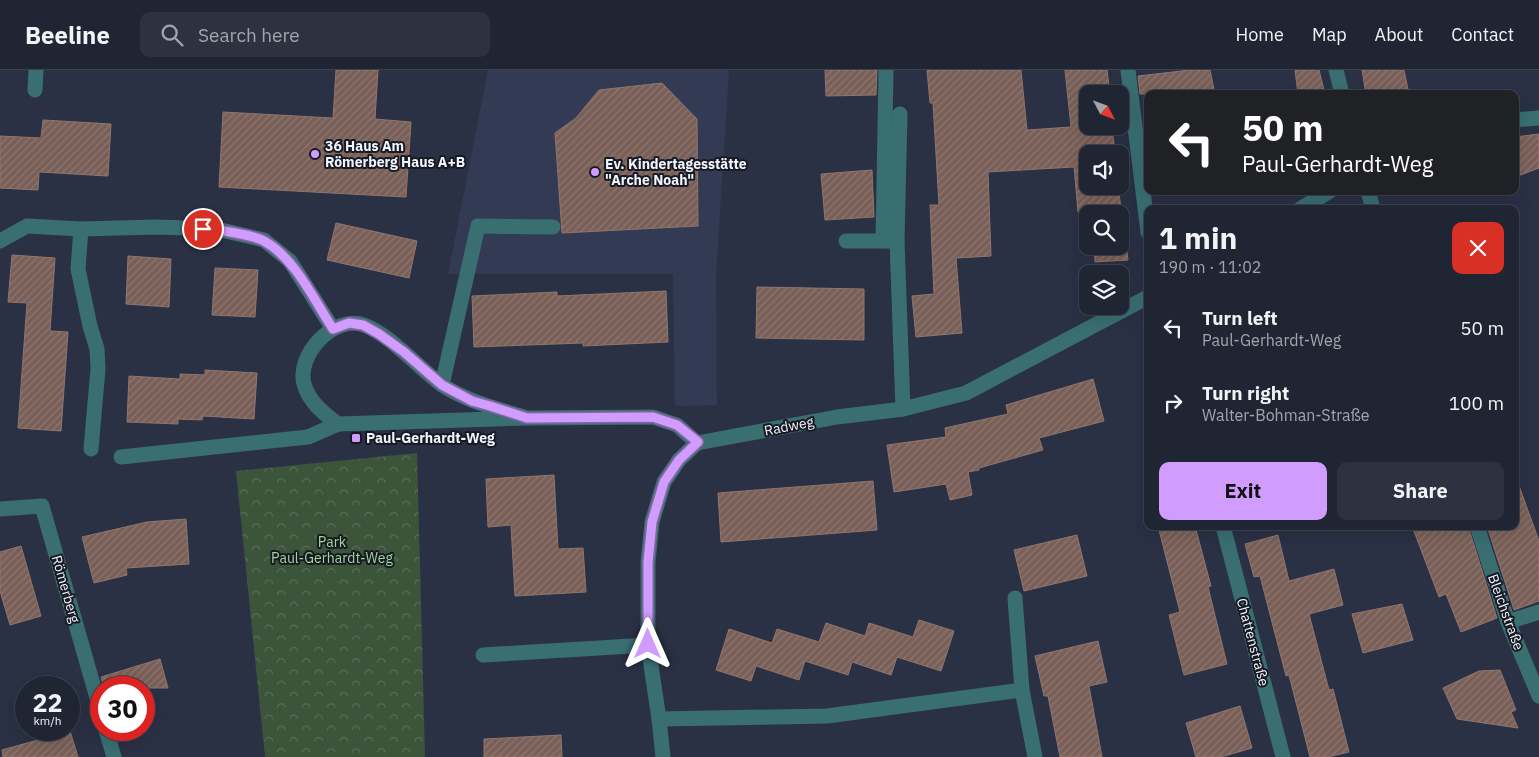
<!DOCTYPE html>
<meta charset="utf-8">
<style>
body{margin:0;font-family:"IBM Plex Sans",sans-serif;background:#2d3140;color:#f1f3f6;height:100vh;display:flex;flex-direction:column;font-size:19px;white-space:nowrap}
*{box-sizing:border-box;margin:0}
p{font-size:16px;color:#a2a5ac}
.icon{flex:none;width:28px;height:28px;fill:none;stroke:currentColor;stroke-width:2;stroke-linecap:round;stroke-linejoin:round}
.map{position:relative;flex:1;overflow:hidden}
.details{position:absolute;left:1144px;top:135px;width:375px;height:325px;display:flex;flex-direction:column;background:#202534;border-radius:10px;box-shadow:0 5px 20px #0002,0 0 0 1px #3d424f}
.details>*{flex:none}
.hud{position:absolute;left:1144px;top:20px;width:375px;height:105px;border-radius:10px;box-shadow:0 5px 20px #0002,0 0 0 1px #3d424f;background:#202124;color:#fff;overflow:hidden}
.needle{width:32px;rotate:131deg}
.fabs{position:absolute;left:1079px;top:15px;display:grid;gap:10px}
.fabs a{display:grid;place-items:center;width:50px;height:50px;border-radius:10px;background:#202534;box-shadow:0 5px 20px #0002,0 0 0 1px #3d424f;font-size:25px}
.speed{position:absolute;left:15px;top:606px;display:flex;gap:10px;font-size:25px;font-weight:700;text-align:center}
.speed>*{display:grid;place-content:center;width:65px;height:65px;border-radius:50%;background:#202534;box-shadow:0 5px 20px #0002,0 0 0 1px #3d424f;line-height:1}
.speed small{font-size:12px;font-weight:400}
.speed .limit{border:8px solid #d22;background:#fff;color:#111}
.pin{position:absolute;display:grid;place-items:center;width:42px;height:42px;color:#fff;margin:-21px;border:2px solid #fff;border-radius:50%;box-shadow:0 1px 5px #0007}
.me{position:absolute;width:55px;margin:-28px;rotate:0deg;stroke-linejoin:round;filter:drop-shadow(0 0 4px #0008)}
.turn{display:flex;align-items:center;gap:18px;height:105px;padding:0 15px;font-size:22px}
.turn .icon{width:65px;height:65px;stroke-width:2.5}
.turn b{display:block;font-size:35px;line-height:42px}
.round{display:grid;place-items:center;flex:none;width:52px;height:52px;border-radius:10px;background:#2d3140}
.head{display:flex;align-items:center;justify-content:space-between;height:85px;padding:0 15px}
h1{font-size:30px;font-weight:700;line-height:38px}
.cta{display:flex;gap:10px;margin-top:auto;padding:10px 15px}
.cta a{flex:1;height:58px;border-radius:10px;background:#d09dff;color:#111;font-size:20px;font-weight:700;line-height:58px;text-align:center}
.cta a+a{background:#2d3140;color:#f1f3f6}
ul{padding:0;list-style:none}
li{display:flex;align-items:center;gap:15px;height:75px;padding:0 15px}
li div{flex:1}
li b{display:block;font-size:19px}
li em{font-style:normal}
header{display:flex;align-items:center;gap:30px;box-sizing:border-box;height:70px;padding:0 25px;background:#202534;border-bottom:1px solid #3d424f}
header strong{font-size:24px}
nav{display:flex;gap:28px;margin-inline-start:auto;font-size:18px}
.search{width:350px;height:45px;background:#2d3140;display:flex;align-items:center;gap:12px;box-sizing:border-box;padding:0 18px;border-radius:10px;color:#a2a5ac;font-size:19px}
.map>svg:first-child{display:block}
</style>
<header>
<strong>Beeline</strong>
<div class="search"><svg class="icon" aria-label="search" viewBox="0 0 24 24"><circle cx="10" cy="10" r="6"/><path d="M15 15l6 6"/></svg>Search here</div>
<nav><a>Home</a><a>Map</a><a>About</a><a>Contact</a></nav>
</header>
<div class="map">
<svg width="1539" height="687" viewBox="0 0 1539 687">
<defs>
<pattern id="park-crowns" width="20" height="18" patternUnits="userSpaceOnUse" patternTransform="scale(1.25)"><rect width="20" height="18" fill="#3c5439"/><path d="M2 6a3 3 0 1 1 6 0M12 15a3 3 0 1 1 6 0" fill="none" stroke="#596d57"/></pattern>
<pattern id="building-hatch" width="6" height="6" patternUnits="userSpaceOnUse" patternTransform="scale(1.25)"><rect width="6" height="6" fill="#795f57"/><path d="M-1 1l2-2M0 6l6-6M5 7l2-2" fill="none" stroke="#8c7770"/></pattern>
</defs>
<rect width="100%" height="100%" fill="#2b3145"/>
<polygon fill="#333a54" points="488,0 729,0 716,204 717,335 675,336 673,204 448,204"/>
<polygon fill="url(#park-crowns)" points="417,383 425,687 265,687 236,401"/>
<g fill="url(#building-hatch)" stroke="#90756c">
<polygon points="336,0 378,0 375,49 411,52 406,127 219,117 223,42 333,48"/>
<polygon points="825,0 877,0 876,25 826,26"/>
<polygon points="927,0 1021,0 1027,60 1071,57 1065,0 1107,0 1110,24 1088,24 1088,56 1112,56 1115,84 1088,84 1088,116 1118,116 1128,190 1095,192 1094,176 1120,176 1120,144 1090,144 1090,141 1078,142 1074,97 988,102 991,186 956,188 962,263 916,267 912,226 934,224 930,135 939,135 933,33 930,33"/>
<polygon points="1190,0 1210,0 1215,24 1140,24 1138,6"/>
<polygon points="1295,0 1319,0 1325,24 1298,24"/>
<polygon points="1362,0 1404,0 1409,24 1366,24"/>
<polygon points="662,13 697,49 698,156 562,163 555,63 576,48 599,20"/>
<polygon points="43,50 111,54 108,106 39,102 38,120 0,118 0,66 41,68"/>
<polygon points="1539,64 1539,98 1515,107 1515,67"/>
<polygon points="872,100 874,147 825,150 821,104"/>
<polygon points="336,153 417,171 409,208 327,190"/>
<polygon points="12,185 55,188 50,261 68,262 61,361 18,358 27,233 8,232"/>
<polygon points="128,186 171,189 169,237 126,234"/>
<polygon points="215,198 258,200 255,247 212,245"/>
<polygon points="757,217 864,219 864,270 756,268"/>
<polygon points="666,221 668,272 583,276 583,273 474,277 472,226 557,222 557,226"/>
<polygon points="205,300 257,303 254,349 203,346 202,350 178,349 178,354 127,352 129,306 180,309 180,304 205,305"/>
<polygon points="1093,309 1104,351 1039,368 1043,380 979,398 979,400 968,402 972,425 950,430 946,414 894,422 887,375 946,367 945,358 1008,344 1006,335"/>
<polygon points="554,405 558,479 583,478 586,522 515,526 511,455 488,457 486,409"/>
<polygon points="873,411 877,460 721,472 718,423"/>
<polygon points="1515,413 1518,413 1539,471 1539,531 1514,540 1487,456 1515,456"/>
<polygon points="186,449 189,494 126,498 127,505 94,513 82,467 147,452"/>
<polygon points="1158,456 1195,456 1211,516 1208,517 1227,594 1184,605 1169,545 1180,542"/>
<polygon points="1412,456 1468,456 1497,548 1461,562 1446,524 1439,527"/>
<polygon points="1077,465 1087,506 1024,521 1014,480"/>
<polygon points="1278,465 1289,511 1334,499 1343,535 1309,544 1329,620 1333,619 1349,682 1328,687 1310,687 1289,605 1286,606 1260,506 1254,507 1245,474"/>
<polygon points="21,476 41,546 10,555 0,521 0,482"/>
<polygon points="1402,534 1413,570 1363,583 1352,544"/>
<polygon points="919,550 954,561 941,601 897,587 891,605 852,592 848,605 805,591 799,610 756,596 751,611 716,600 729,559 772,573 777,559 819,572 826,553 865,566 869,553 913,567"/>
<polygon points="1098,571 1107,612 1089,616 1102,687 1060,687 1048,626 1044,626 1035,586"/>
<polygon points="160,589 168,618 104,618 101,607"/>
<polygon points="1500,600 1516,640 1511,642 1518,658 1457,649 1443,618 1479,601"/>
<polygon points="1240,636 1252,678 1221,687 1196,687 1186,653"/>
<polygon points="70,661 78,687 3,687 2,680"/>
<polygon points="561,665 562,687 484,687 484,669"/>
</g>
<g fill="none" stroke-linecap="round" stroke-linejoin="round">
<g stroke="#3a6f72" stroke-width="15">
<polyline points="35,20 36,0"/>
<polyline points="846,171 897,171 903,339"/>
<polyline points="883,171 886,1"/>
<polyline points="897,171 900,44"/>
<polyline points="442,315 478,156 553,157"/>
<polyline points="1015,528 1022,620 1035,687"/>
<polyline points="483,585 648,575"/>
</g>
<g stroke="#3a6f72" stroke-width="15">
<polyline points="1128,0 1148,162"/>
<polyline points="1336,0 1342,24"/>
<polyline points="1515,50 1539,48"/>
<polyline points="1368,121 1373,139"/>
<polyline points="1300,139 1330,121"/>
<polyline points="81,159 78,199 90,256 97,279 98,299 91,379"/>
<polyline points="0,171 27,156 81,159 155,157 217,159 264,170 290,191 333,259"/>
<path d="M527 348C498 339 468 332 442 315 418 298 391 265 364 255 334 244 296 285 304 314 309 332 324 344 338 354L527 348 653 347 677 355 697 373"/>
<polyline points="121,387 308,367 338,354"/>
<polyline points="0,439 42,436 101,642"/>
<polyline points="1223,456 1283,687"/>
<polyline points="1477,456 1508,552 1539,626"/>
<polyline points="1508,552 1539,542"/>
<polyline points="659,649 827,646 1022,620"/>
<polyline points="106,660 114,687"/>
<polyline points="663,687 659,649 648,575 648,492 652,452 664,412 679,390 697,373 837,347 903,339 966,323 1148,227"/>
</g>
</g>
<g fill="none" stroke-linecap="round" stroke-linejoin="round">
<defs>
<path id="route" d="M203 159C216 159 253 165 264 171 295 188 314 230 333 259L349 253 363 255 379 264 404 282 442 315 472 331 490 336 527 348 653 347 677 355 698 372 679 390 664 412 652 452 648 492V574"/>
</defs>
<use href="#route" stroke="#8766a6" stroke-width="12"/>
<use href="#route" stroke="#d09dff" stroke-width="9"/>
</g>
<g fill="#d09dff" stroke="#171a23" stroke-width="2">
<circle cx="315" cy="84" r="5"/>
<circle cx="595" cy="102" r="5"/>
<rect x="351" y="363" width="10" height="10" rx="2.5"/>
</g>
<g text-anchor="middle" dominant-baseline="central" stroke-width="4" stroke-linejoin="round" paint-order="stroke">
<g font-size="14" font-weight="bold" fill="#f1f5ff" stroke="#171a23" text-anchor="start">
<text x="325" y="76">36 Haus Am<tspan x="325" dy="16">Römerberg Haus A+B</tspan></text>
<text x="605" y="94">Ev. Kindertagesstätte<tspan x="605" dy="16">"Arche Noah"</tspan></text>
<text x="366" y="368">Paul-Gerhardt-Weg</text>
</g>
<g font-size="14" fill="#f1f5ff" stroke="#171a23">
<text transform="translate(789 356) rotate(-11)">Radweg</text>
<text transform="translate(66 519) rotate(74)">Römerberg</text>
<text transform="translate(1506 542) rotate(70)">Bleichstraße</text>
<text transform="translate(1253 572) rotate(75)">Chattenstraße</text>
</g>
<g font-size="14" fill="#a1d59b" stroke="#171a23">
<text x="332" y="472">Park<tspan x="332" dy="16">Paul-Gerhardt-Weg</tspan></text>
</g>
</g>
</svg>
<div class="fabs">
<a><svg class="needle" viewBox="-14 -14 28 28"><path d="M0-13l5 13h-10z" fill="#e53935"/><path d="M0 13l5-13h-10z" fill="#a2a5ac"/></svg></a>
<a><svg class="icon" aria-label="sound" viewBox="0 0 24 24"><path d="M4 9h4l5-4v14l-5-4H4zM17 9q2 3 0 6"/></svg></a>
<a><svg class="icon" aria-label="search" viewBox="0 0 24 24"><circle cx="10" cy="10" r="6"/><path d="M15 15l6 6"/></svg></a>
<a><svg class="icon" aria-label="layers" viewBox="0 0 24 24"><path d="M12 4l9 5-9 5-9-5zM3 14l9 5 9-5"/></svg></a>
</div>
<div class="speed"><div>22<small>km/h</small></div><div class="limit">30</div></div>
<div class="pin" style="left:203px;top:159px;background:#d93025"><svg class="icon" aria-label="arrive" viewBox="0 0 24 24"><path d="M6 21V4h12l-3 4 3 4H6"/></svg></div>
<svg class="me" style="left:648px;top:574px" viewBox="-20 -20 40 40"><path d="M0-17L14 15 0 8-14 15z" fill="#d09dff" stroke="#fff" stroke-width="4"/></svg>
<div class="hud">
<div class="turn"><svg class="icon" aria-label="left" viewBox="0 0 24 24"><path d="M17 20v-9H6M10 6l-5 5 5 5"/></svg><div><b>50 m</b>Paul-Gerhardt-Weg</div></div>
</div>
<section class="details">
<div class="head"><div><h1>1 min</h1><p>190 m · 11:02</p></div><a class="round" style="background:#d93025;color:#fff"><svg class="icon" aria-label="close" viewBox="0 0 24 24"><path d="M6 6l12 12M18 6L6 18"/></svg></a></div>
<ul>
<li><svg class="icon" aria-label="left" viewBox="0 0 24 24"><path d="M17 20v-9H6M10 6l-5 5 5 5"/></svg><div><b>Turn left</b><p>Paul-Gerhardt-Weg</p></div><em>50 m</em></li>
<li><svg class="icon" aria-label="right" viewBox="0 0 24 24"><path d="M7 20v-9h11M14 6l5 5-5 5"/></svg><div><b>Turn right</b><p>Walter-Bohman-Straße</p></div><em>100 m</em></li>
</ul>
<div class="cta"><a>Exit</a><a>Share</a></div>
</section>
</div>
